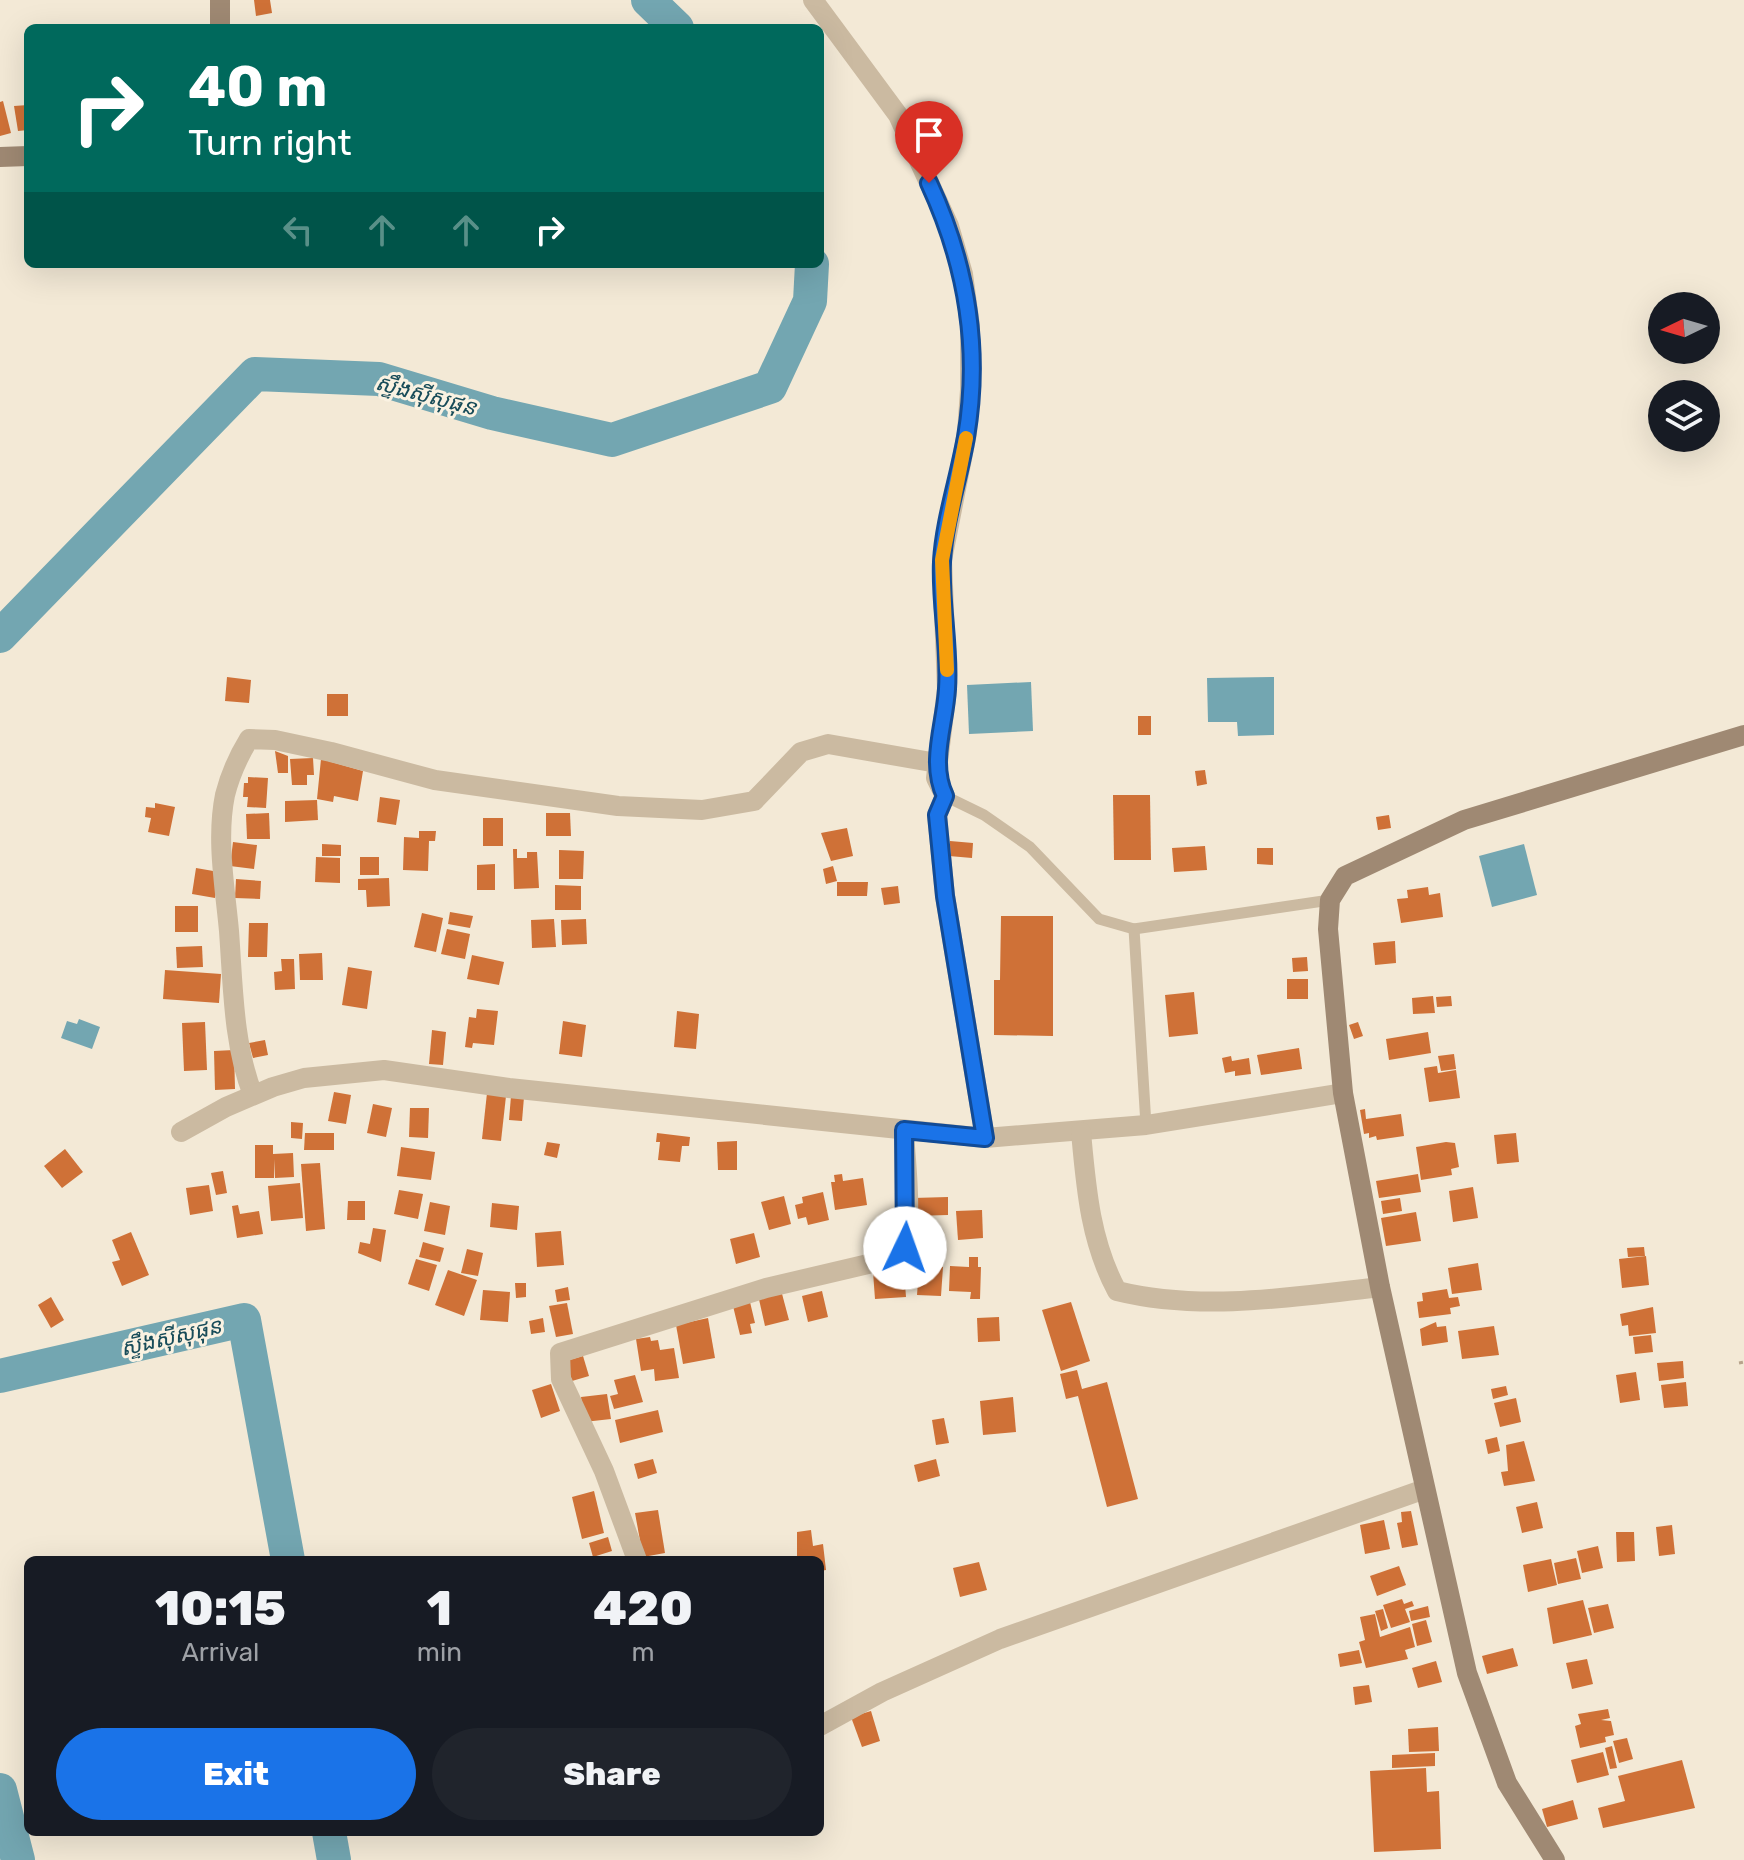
<!DOCTYPE html>
<meta charset="utf-8">
<style>
body{margin:0;font-family:Rubik,"Noto Sans Khmer",sans-serif;background:#20242c;color:#f1f3f6;height:100vh;display:flex;flex-direction:column;font-size:30px;white-space:nowrap}
*{box-sizing:border-box;margin:0}
p{font-size:26px;color:#9ea1a6}
.icon{flex:none;width:44px;height:44px;fill:none;stroke:currentColor;stroke-width:2;stroke-linecap:round;stroke-linejoin:round}
.map{position:relative;flex:1;overflow:hidden}
.side{position:absolute;left:24px;top:1556px;width:800px;height:280px;display:flex;flex-direction:column;background:#171b24;border-radius:12px;box-shadow:0 8px 32px #0002}
.side>*{flex:none}
.top-card{position:absolute;left:24px;top:24px;width:800px;height:244px;border-radius:12px;box-shadow:0 8px 32px #0002;background:#00695c;color:#fff;overflow:hidden}
.needle{width:52px;rotate:265deg}
.controls{position:absolute;left:1648px;top:292px;display:grid;gap:16px}
.controls a{display:grid;place-items:center;width:72px;height:72px;border-radius:50%;background:#171b24;box-shadow:0 8px 32px #0002;font-size:40px}
.pin{position:absolute;display:grid;place-items:center;width:68px;height:68px;color:#fff;margin:-82px -34px;border-radius:50% 50% 50% 0;rotate:-45deg;box-shadow:0 0 8px #0007}
.pin .icon{rotate:45deg}
.me{position:absolute;width:88px;margin:-44px;rotate:3deg;stroke-linejoin:round;filter:drop-shadow(0 0 6px #0008)}
.turn{display:flex;align-items:center;gap:28px;height:168px;padding:0 32px;font-size:36px}
.turn .icon{width:104px;height:104px;stroke-width:2.5}
.turn b{display:block;font-size:56px;line-height:68px}
.lanes{display:flex;align-items:center;height:76px;padding:0 32px;background:#0003;justify-content:center;gap:40px;direction:ltr}
.lanes .off{opacity:.35}
.eta{display:flex;justify-content:space-evenly;align-items:center;height:136px;text-align:center}
.eta b{font-size:48px;font-weight:800;line-height:56px}
.cta{display:flex;gap:16px;margin-top:auto;padding:16px 32px}
.cta a{flex:1;height:92px;border-radius:48px;background:#1a73e8;color:#fff;font-size:32px;font-weight:800;line-height:92px;text-align:center}
.cta a+a{background:#20242c;color:#f1f3f6}
.map>svg:first-child{display:block}
</style>
<div class="map">
<svg width="1744" height="1860" viewBox="0 0 1744 1860">
<rect width="100%" height="100%" fill="#f3e9d6"/>
<g fill="#73a6b1">
<polygon points="1274,677 1274,735 1238,736 1237,722 1208,722 1207,678"/>
<polygon points="1031,682 1033,731 969,734 967,685"/>
<polygon points="1524,844 1537,895 1492,907 1479,856"/>
<polygon points="79,1019 100,1027 92,1049 61,1038 67,1021 77,1024"/>
</g>
<g fill="none" stroke-linecap="round" stroke-linejoin="round">
<g stroke="#73a6b1" stroke-width="34">
<polyline points="648,0 677,28"/>
<polyline points="0,636 255,374 379,379 492,413 612,440 770,387 810,301 812,264"/>
<polyline points="0,1376 244,1320 288,1560"/>
<polyline points="0,1790 18,1860"/>
<polyline points="329,1832 334,1860"/>
</g>
</g>
<g fill="#cf7137">
<polygon points="254,0 270,0 272,13 256,16"/>
<polygon points="3,101 11,133 0,136 0,102"/>
<polygon points="28,105 28,130 18,131 14,106"/>
<polygon points="227,677 251,680 249,703 225,701"/>
<rect x="327" y="694" width="21" height="22"/>
<rect x="1138" y="716" width="13" height="19"/>
<polygon points="275,751 288,756 288,773 278,773"/>
<polygon points="313,758 314,775 307,775 307,785 292,785 290,759"/>
<polygon points="321,759 363,771 358,801 334,796 333,802 317,799"/>
<polygon points="1205,770 1207,784 1197,786 1195,771"/>
<polygon points="248,777 268,778 266,808 247,807 248,797 243,797 244,783 248,783"/>
<polygon points="1113,795 1150,795 1151,860 1114,860"/>
<polygon points="380,797 400,800 396,825 377,822"/>
<polygon points="317,800 318,820 285,822 285,801"/>
<polygon points="155,803 175,807 169,836 148,832 151,818 145,817 146,807 155,808"/>
<polygon points="269,813 270,839 247,839 246,814"/>
<polygon points="546,813 570,813 571,836 546,836"/>
<polygon points="1389,815 1391,828 1378,830 1376,817"/>
<rect x="483" y="818" width="20" height="28"/>
<polygon points="847,828 853,856 831,861 821,833"/>
<polygon points="419,831 436,831 435,841 429,841 428,871 403,870 404,837 419,838"/>
<polygon points="950,841 973,843 972,858 949,856"/>
<polygon points="233,842 257,845 254,869 230,866"/>
<polygon points="322,844 341,845 341,856 322,856"/>
<polygon points="1205,846 1207,870 1174,872 1172,848"/>
<polygon points="1257,848 1273,848 1273,865 1257,864"/>
<polygon points="513,849 517,849 517,858 527,858 527,852 537,852 539,888 514,889"/>
<polygon points="559,850 584,851 583,879 559,879"/>
<polygon points="316,857 340,858 340,883 315,882"/>
<rect x="360" y="857" width="19" height="18"/>
<polygon points="495,864 495,890 477,890 477,865"/>
<polygon points="833,866 837,881 826,884 823,869"/>
<polygon points="196,868 219,872 215,898 192,894"/>
<polygon points="389,878 390,906 367,907 366,890 358,890 358,879"/>
<polygon points="236,879 261,881 260,899 235,898"/>
<polygon points="837,882 868,882 867,896 837,896"/>
<polygon points="555,885 581,886 581,910 555,910"/>
<polygon points="898,886 900,903 884,905 881,888"/>
<polygon points="1428,887 1429,895 1440,893 1443,917 1401,923 1397,899 1408,898 1407,890"/>
<rect x="175" y="906" width="23" height="26"/>
<polygon points="450,912 473,916 470,928 448,924"/>
<polygon points="422,913 443,918 436,952 414,947"/>
<polygon points="1001,916 1053,916 1053,1036 994,1035 994,980 1000,980"/>
<polygon points="554,919 556,947 532,948 531,920"/>
<polygon points="586,919 587,944 562,945 561,920"/>
<polygon points="249,923 268,923 267,957 248,957"/>
<polygon points="447,929 470,934 465,959 441,954"/>
<polygon points="1395,941 1396,963 1375,965 1373,943"/>
<polygon points="202,946 203,967 177,968 176,947"/>
<polygon points="322,953 323,980 300,980 299,954"/>
<polygon points="472,955 504,962 499,985 467,979"/>
<polygon points="1307,957 1308,971 1293,972 1292,958"/>
<polygon points="281,959 294,959 295,989 275,990 274,972 282,971"/>
<polygon points="348,967 372,971 367,1009 342,1005"/>
<polygon points="165,970 221,974 219,1003 163,999"/>
<rect x="1287" y="979" width="21" height="20"/>
<polygon points="1194,992 1198,1034 1169,1037 1165,995"/>
<polygon points="1433,996 1435,1013 1413,1014 1412,998"/>
<polygon points="1451,996 1452,1006 1437,1007 1436,997"/>
<polygon points="477,1009 498,1011 494,1045 473,1043 472,1048 465,1047 469,1017 476,1018"/>
<polygon points="677,1011 699,1014 696,1049 674,1047"/>
<polygon points="563,1021 586,1025 582,1057 559,1054"/>
<polygon points="205,1022 207,1070 184,1071 182,1023"/>
<polygon points="1358,1022 1363,1036 1354,1039 1349,1025"/>
<polygon points="432,1030 446,1032 443,1065 429,1064"/>
<polygon points="1428,1032 1431,1053 1389,1060 1386,1039"/>
<polygon points="265,1040 268,1055 253,1058 249,1043"/>
<polygon points="1299,1048 1302,1069 1261,1075 1257,1055"/>
<polygon points="234,1050 235,1089 215,1090 214,1051"/>
<polygon points="1454,1054 1456,1069 1441,1071 1438,1056"/>
<polygon points="1231,1056 1232,1061 1249,1058 1251,1074 1235,1076 1235,1071 1225,1073 1222,1058"/>
<polygon points="1437,1066 1438,1073 1456,1070 1460,1098 1429,1102 1424,1068"/>
<polygon points="334,1092 351,1095 346,1124 328,1121"/>
<polygon points="487,1093 506,1096 501,1141 482,1139"/>
<polygon points="511,1096 524,1097 522,1121 509,1120"/>
<polygon points="373,1104 392,1108 386,1137 367,1133"/>
<polygon points="410,1108 429,1108 428,1138 409,1137"/>
<polygon points="1365,1109 1366,1119 1401,1114 1404,1136 1377,1140 1376,1136 1369,1138 1369,1133 1364,1134 1360,1110"/>
<polygon points="291,1122 303,1123 302,1139 291,1138"/>
<polygon points="305,1133 334,1133 334,1150 304,1150"/>
<polygon points="657,1133 690,1137 689,1146 682,1146 680,1162 658,1160 660,1142 656,1142"/>
<polygon points="1516,1133 1519,1162 1497,1164 1494,1135"/>
<polygon points="737,1141 737,1170 718,1170 717,1142"/>
<polygon points="547,1142 560,1144 557,1158 544,1155"/>
<polygon points="1446,1142 1455,1143 1459,1167 1451,1169 1452,1175 1421,1180 1416,1147"/>
<polygon points="255,1145 273,1145 273,1154 293,1153 294,1177 275,1178 274,1159 274,1178 255,1178"/>
<polygon points="401,1147 435,1152 431,1180 397,1176"/>
<polygon points="65,1149 83,1172 62,1188 44,1166"/>
<polygon points="320,1163 325,1229 306,1231 301,1164"/>
<polygon points="223,1171 227,1193 216,1195 211,1173"/>
<polygon points="842,1174 843,1181 863,1178 867,1205 835,1210 831,1182 835,1182 834,1175"/>
<polygon points="1418,1174 1421,1192 1379,1198 1376,1181"/>
<polygon points="300,1183 303,1218 271,1221 268,1186"/>
<polygon points="209,1185 213,1211 190,1215 186,1188"/>
<polygon points="1473,1187 1478,1218 1453,1222 1449,1191"/>
<polygon points="399,1190 423,1194 418,1219 394,1214"/>
<polygon points="823,1192 829,1220 808,1225 806,1217 798,1219 795,1205 803,1203 802,1197"/>
<polygon points="784,1196 791,1224 769,1230 761,1202"/>
<polygon points="948,1197 948,1215 913,1216 913,1198"/>
<polygon points="1400,1198 1402,1211 1383,1214 1381,1201"/>
<polygon points="348,1201 365,1201 365,1220 347,1220"/>
<polygon points="430,1202 450,1206 445,1235 424,1231"/>
<polygon points="492,1203 519,1206 517,1230 490,1227"/>
<polygon points="238,1205 240,1214 259,1211 263,1234 237,1238 232,1206"/>
<polygon points="982,1210 983,1238 958,1240 956,1211"/>
<polygon points="1416,1212 1421,1241 1386,1246 1381,1218"/>
<polygon points="373,1228 386,1230 381,1262 358,1253 360,1242 370,1244"/>
<polygon points="561,1231 564,1265 537,1267 535,1233"/>
<polygon points="131,1232 149,1275 122,1286 112,1262 120,1260 112,1240"/>
<polygon points="754,1233 760,1257 736,1264 730,1239"/>
<polygon points="423,1242 444,1248 440,1262 419,1257"/>
<polygon points="1644,1247 1645,1256 1628,1257 1627,1248"/>
<polygon points="467,1249 483,1253 478,1276 461,1273"/>
<polygon points="920,1255 925,1256 925,1265 943,1267 941,1296 917,1295"/>
<polygon points="1646,1256 1649,1285 1622,1288 1619,1259"/>
<polygon points="969,1257 978,1257 978,1267 981,1267 980,1299 970,1299 971,1292 949,1291 950,1266 969,1267"/>
<polygon points="416,1259 437,1265 429,1291 408,1284"/>
<polygon points="882,1263 883,1272 904,1270 906,1297 875,1299 873,1272"/>
<polygon points="1478,1263 1482,1290 1452,1294 1448,1268"/>
<polygon points="448,1270 477,1280 464,1316 435,1305"/>
<polygon points="515,1283 526,1283 526,1297 516,1298"/>
<polygon points="568,1287 570,1300 557,1302 555,1290"/>
<polygon points="1447,1289 1449,1298 1458,1297 1460,1306 1450,1308 1451,1314 1419,1318 1417,1302 1423,1301 1422,1293"/>
<polygon points="483,1290 510,1292 508,1322 480,1320"/>
<polygon points="781,1290 789,1320 765,1326 758,1295"/>
<polygon points="822,1291 828,1317 808,1322 802,1296"/>
<polygon points="51,1297 64,1320 51,1328 38,1305"/>
<polygon points="750,1302 755,1323 750,1324 752,1333 740,1335 733,1306"/>
<polygon points="1071,1302 1090,1361 1061,1371 1042,1310"/>
<polygon points="567,1303 573,1334 556,1337 549,1306"/>
<polygon points="1653,1307 1656,1333 1629,1336 1628,1325 1622,1326 1620,1314"/>
<polygon points="999,1317 1000,1341 978,1342 977,1318"/>
<polygon points="543,1318 545,1332 531,1334 529,1321"/>
<polygon points="708,1318 715,1358 683,1364 676,1325"/>
<polygon points="1436,1322 1437,1327 1446,1326 1448,1342 1422,1346 1420,1329"/>
<polygon points="1494,1326 1499,1355 1462,1359 1458,1331"/>
<polygon points="1651,1335 1653,1352 1635,1354 1633,1337"/>
<polygon points="650,1337 651,1341 658,1340 660,1350 674,1348 679,1378 655,1381 654,1369 641,1371 636,1339"/>
<polygon points="583,1356 589,1376 572,1381 566,1361"/>
<polygon points="1683,1361 1684,1378 1659,1381 1657,1363"/>
<polygon points="1077,1370 1082,1389 1107,1382 1138,1499 1107,1507 1078,1396 1066,1399 1060,1374"/>
<polygon points="1636,1372 1640,1400 1620,1403 1616,1375"/>
<polygon points="635,1375 643,1402 614,1409 610,1396 618,1394 614,1380"/>
<polygon points="1686,1382 1688,1406 1664,1408 1661,1385"/>
<polygon points="551,1384 560,1411 541,1418 532,1390"/>
<polygon points="1506,1386 1508,1395 1493,1399 1491,1389"/>
<polygon points="607,1394 611,1419 584,1422 581,1397"/>
<polygon points="1013,1397 1016,1432 983,1435 980,1401"/>
<polygon points="1516,1398 1521,1422 1500,1427 1494,1403"/>
<polygon points="658,1410 663,1432 620,1443 615,1420"/>
<polygon points="944,1418 949,1443 936,1445 932,1420"/>
<polygon points="1497,1437 1500,1451 1488,1454 1485,1440"/>
<polygon points="1524,1441 1535,1481 1504,1486 1501,1472 1508,1471 1506,1445"/>
<polygon points="653,1459 657,1473 638,1479 634,1464"/>
<polygon points="936,1459 940,1476 918,1482 914,1465"/>
<polygon points="594,1491 604,1533 582,1539 572,1497"/>
<polygon points="1537,1502 1543,1528 1522,1533 1516,1507"/>
<polygon points="658,1510 665,1553 643,1557 635,1513"/>
<polygon points="1411,1511 1418,1545 1402,1548 1397,1523 1402,1522 1401,1512"/>
<polygon points="1384,1520 1390,1549 1365,1554 1360,1525"/>
<polygon points="1672,1525 1675,1554 1659,1556 1656,1527"/>
<polygon points="811,1530 813,1546 823,1544 826,1570 820,1571 820,1560 797,1560 797,1532"/>
<polygon points="1616,1532 1634,1532 1635,1561 1617,1562"/>
<polygon points="608,1537 612,1551 593,1557 589,1543"/>
<polygon points="1598,1546 1603,1568 1582,1573 1577,1551"/>
<polygon points="1576,1558 1581,1579 1558,1584 1554,1563"/>
<polygon points="1551,1559 1557,1585 1528,1592 1523,1565"/>
<polygon points="979,1562 987,1590 960,1597 953,1568"/>
<polygon points="1399,1566 1406,1585 1377,1596 1370,1576"/>
<polygon points="1402,1599 1404,1604 1412,1601 1414,1606 1405,1609 1410,1622 1391,1628 1383,1605"/>
<polygon points="1583,1600 1592,1635 1553,1644 1547,1608"/>
<polygon points="1608,1604 1614,1628 1594,1633 1588,1608"/>
<polygon points="1428,1606 1430,1617 1411,1621 1409,1611"/>
<polygon points="1383,1609 1388,1628 1381,1631 1375,1611"/>
<polygon points="1375,1614 1380,1637 1410,1627 1415,1647 1405,1650 1408,1659 1366,1668 1359,1642 1365,1640 1360,1617"/>
<polygon points="1426,1620 1432,1642 1417,1646 1412,1624"/>
<polygon points="1513,1648 1518,1666 1487,1674 1482,1656"/>
<polygon points="1359,1650 1362,1663 1340,1667 1338,1654"/>
<polygon points="1587,1659 1593,1684 1572,1689 1566,1663"/>
<polygon points="1436,1661 1442,1682 1418,1688 1412,1668"/>
<polygon points="1369,1685 1372,1702 1355,1705 1353,1687"/>
<polygon points="1608,1709 1610,1718 1601,1720 1611,1721 1614,1735 1605,1737 1606,1742 1580,1748 1575,1726 1581,1724 1578,1714"/>
<polygon points="871,1711 880,1741 862,1747 851,1717"/>
<polygon points="1438,1727 1439,1751 1409,1752 1408,1729"/>
<polygon points="1627,1738 1633,1759 1619,1763 1613,1741"/>
<polygon points="1612,1746 1617,1768 1610,1769 1605,1748"/>
<polygon points="1603,1752 1609,1775 1577,1783 1571,1760"/>
<polygon points="1435,1753 1435,1766 1392,1768 1392,1755"/>
<polygon points="1682,1760 1695,1808 1603,1828 1598,1808 1625,1801 1618,1776"/>
<polygon points="1426,1768 1427,1792 1439,1791 1441,1849 1374,1852 1370,1771"/>
<polygon points="1573,1800 1578,1819 1547,1827 1542,1809"/>
</g>
<g fill="none" stroke-linecap="round" stroke-linejoin="round">
<polyline stroke="#b7a48c" stroke-width="3" stroke-dasharray="4 4" stroke-linecap="butt" points="1739,1363 1744,1362"/>
<g stroke="#cbbaa1" stroke-width="11">
<polyline points="945,796 984,815 1030,847 1099,919 1134,929 1330,900"/>
<polyline points="1134,929 1146,1125"/>
</g>
<g stroke="#cbbaa1" stroke-width="20">
<polyline points="813,0 898,115 949,226 963,274 970,326 970,390 967,433 942,560 947,689 936,778 945,796 937,815 945,896 985,1138"/>
<path d="M253 1095C233 1044 233 985 229 931 225 887 216 839 225 795 230 775 238 757 249 739L275 740 331 752 435 780 618 806 702 810 754 801 801 752 828 744 937 763"/>
<polyline points="181,1132 226,1107 273,1087 304,1078 384,1070 509,1088 985,1138 1146,1125 1343,1093"/>
<path d="M1081 1132C1086 1187 1090 1241 1117 1291 1202 1312 1293 1297 1380 1287"/>
<path d="M637 1560 604 1471 561 1379 560 1353 766 1288 898 1257C916 1233 905 1161 904 1130"/>
<polyline points="820,1726 882,1692 1000,1639 1425,1489"/>
</g>
<g stroke="#9f8973" stroke-width="20">
<polyline points="220,28 220,0"/>
<polyline points="0,157 28,156"/>
<polyline points="1555,1860 1507,1783 1467,1673 1380,1287 1343,1093 1328,929 1330,900 1345,876 1464,820 1744,735"/>
</g>
</g>
<g fill="none" stroke-linecap="round" stroke-linejoin="round">
<defs>
<path id="route" d="M905 1248 904 1130 985 1138 945 896 937 815 945 796C929 762 945 725 947 689 950 647 940 604 942 562 944 521 959 478 966 437 981 349 966 263 929 183"/>
</defs>
<use href="#route" stroke="#114b97" stroke-width="20"/>
<use href="#route" stroke="#1a73e8" stroke-width="14"/>
<polyline stroke="#f59e0b" stroke-width="14" points="947,670 942,560 966,438"/>
</g>
<g text-anchor="middle" dominant-baseline="central" stroke-width="6" stroke-linejoin="round" paint-order="stroke">
<g font-size="22" font-style="italic" fill="#184c59" stroke="#faf2e2">
<text transform="translate(426 395) rotate(15)">ស្ទឹងស៊ីសុផុន</text>
<text transform="translate(171 1337) rotate(-13)">ស្ទឹងស៊ីសុផុន</text>
</g>
</g>
</svg>
<div class="controls">
<a><svg class="needle" viewBox="-14 -14 28 28"><path d="M0-13l5 13h-10z" fill="#e53935"/><path d="M0 13l5-13h-10z" fill="#9ea1a6"/></svg></a>
<a><svg class="icon" aria-label="layers" viewBox="0 0 24 24"><path d="M12 4l9 5-9 5-9-5zM3 14l9 5 9-5"/></svg></a>
</div>
<div class="pin" style="left:929px;top:183px;background:#d93025"><svg class="icon" aria-label="arrive" viewBox="0 0 24 24"><path d="M6 21V4h12l-3 4 3 4H6"/></svg></div>
<svg class="me" style="left:905px;top:1248px" viewBox="-20 -20 40 40"><circle r="19" fill="#fff"/><path d="M0-13L10 11 0 6-10 11z" fill="#1a73e8"/></svg>
<div class="top-card">
<div class="turn"><svg class="icon" aria-label="right" viewBox="0 0 24 24"><path d="M7 20v-9h11M14 6l5 5-5 5"/></svg><div><b>40 m</b>Turn right</div></div>
<div class="lanes"><svg class="icon off" aria-label="left" viewBox="0 0 24 24"><path d="M17 20v-9H6M10 6l-5 5 5 5"/></svg><svg class="icon off" aria-label="ahead" viewBox="0 0 24 24"><path d="M12 20V5M6 11l6-6 6 6"/></svg><svg class="icon off" aria-label="ahead" viewBox="0 0 24 24"><path d="M12 20V5M6 11l6-6 6 6"/></svg><svg class="icon" aria-label="right" viewBox="0 0 24 24"><path d="M7 20v-9h11M14 6l5 5-5 5"/></svg></div>
</div>
<section class="side">
<div class="eta">
<div><b>10:15</b><p>Arrival</p></div>
<div><b>1</b><p>min</p></div>
<div><b>420</b><p>m</p></div>
</div>
<div class="cta"><a>Exit</a><a>Share</a></div>
</section>
</div>
